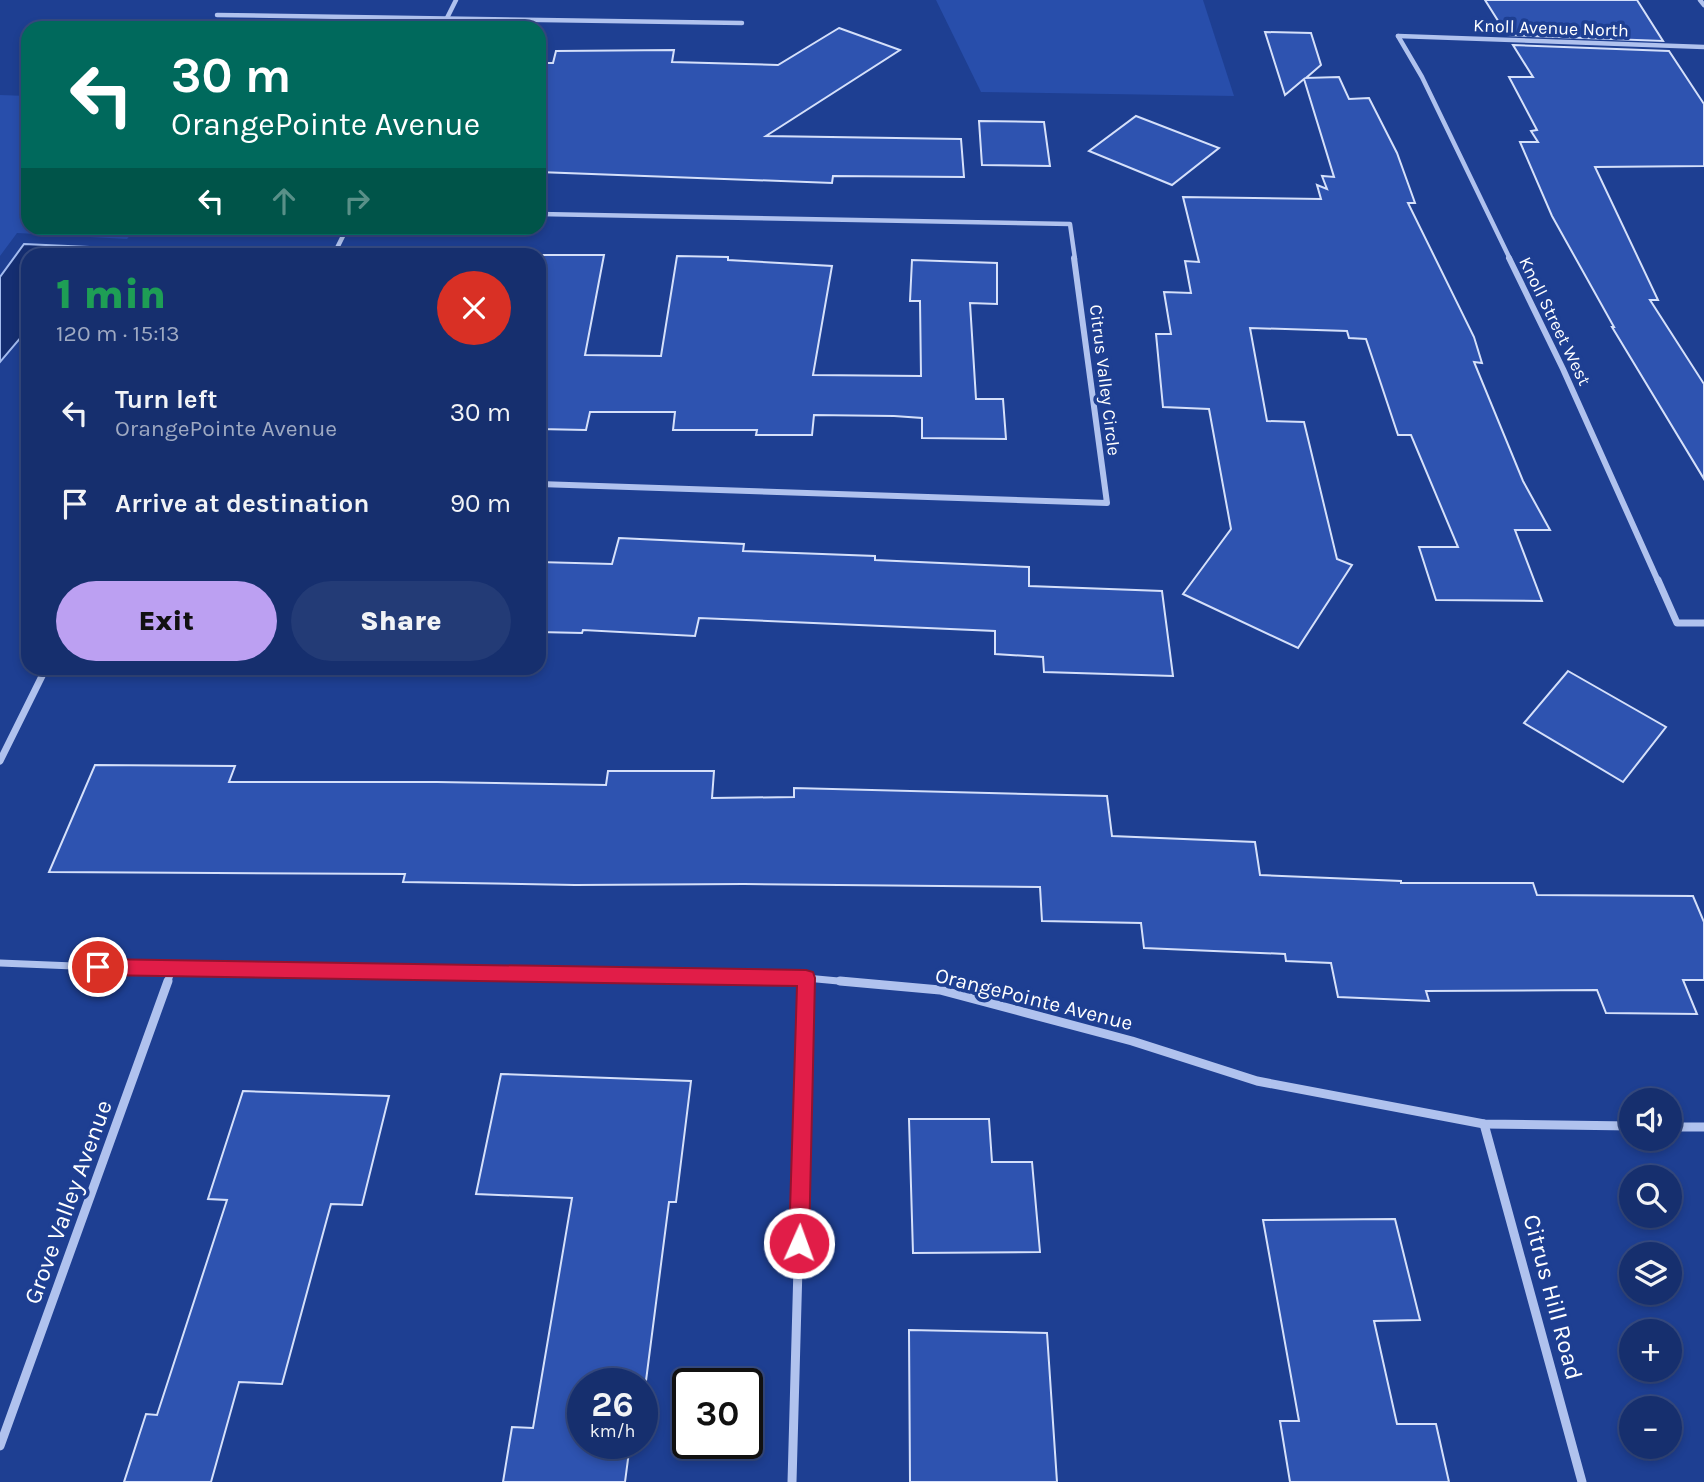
<!DOCTYPE html>
<meta charset="utf-8">
<style>
body{margin:0;font-family:Karla,sans-serif;background:#233b76;color:#f1f3f6;height:100vh;display:flex;flex-direction:column;font-size:26px;white-space:nowrap}
*{box-sizing:border-box;margin:0}
p{font-size:23px;color:#9ea9c2}
.icon{flex:none;width:38px;height:38px;fill:none;stroke:currentColor;stroke-width:2;stroke-linecap:round;stroke-linejoin:round}
.map{position:relative;flex:1;overflow:hidden}
.drawer{position:absolute;left:21px;top:248px;width:525px;height:427px;display:flex;flex-direction:column;background:#162f6e;border-radius:21px;box-shadow:0 4px 10px #0003,0 0 0 2px #354a81}
.drawer>*{flex:none}
.banner{position:absolute;left:21px;top:21px;width:525px;height:214px;border-radius:21px;box-shadow:0 4px 10px #0003,0 0 0 2px #354a81;background:#00695c;color:#fff;overflow:hidden}
.tools{position:absolute;left:1619px;top:1088px;display:grid;gap:14px}
.tools a{display:grid;place-items:center;width:63px;height:63px;border-radius:50%;background:#162f6e;box-shadow:0 4px 10px #0003,0 0 0 2px #354a81;font-size:35px}
.speed{position:absolute;left:567px;top:1368px;display:flex;gap:14px;font-size:35px;font-weight:700;text-align:center}
.speed>*{display:grid;place-content:center;width:91px;height:91px;border-radius:50%;background:#162f6e;box-shadow:0 4px 10px #0003,0 0 0 2px #354a81;line-height:1}
.speed small{font-size:18px;font-weight:400}
.speed .limit{border:4px solid #111;border-radius:10px;background:#fff;color:#111}
.pin{position:absolute;display:grid;place-items:center;width:60px;height:60px;color:#fff;margin:-30px;border:4px solid #fff;border-radius:50%;box-shadow:0 2px 7px #0007}
.me{position:absolute;width:77px;margin:-38px;rotate:2deg;stroke-linejoin:round;filter:drop-shadow(0 0 5px #0008)}
.turn{display:flex;align-items:center;gap:24px;height:147px;padding:0 35px;font-size:32px}
.turn .icon{width:91px;height:91px;stroke-width:2.5}
.turn b{display:block;font-size:49px;line-height:60px}
.lanes{display:flex;align-items:center;height:66px;padding:0 35px;background:#0003;justify-content:center;gap:35px;direction:ltr}
.lanes .off{opacity:.35}
.round{display:grid;place-items:center;flex:none;width:74px;height:74px;border-radius:37px;background:#233b76}
.head{display:flex;align-items:center;justify-content:space-between;height:119px;padding:0 35px}
h1{font-size:42px;font-weight:800;line-height:52px;color:#1e9e55}
.primary-button{display:flex;gap:14px;margin-top:auto;padding:14px 35px}
.primary-button a{flex:1;height:80px;border-radius:42px;background:#bca0f2;color:#111;font-size:28px;font-weight:800;line-height:80px;text-align:center}
.primary-button a+a{background:#233b76;color:#f1f3f6}
ul{padding:0;list-style:none}
li{display:flex;align-items:center;gap:21px;height:91px;padding:0 35px}
li div{flex:1}
li b{display:block;font-size:26px}
li em{font-style:normal}
.map>svg:first-child{display:block}
</style>
<div class="map">
<svg width="1704" height="1482" viewBox="0 0 1704 1482">
<rect width="100%" height="100%" fill="#1e3f92"/>
<g fill="#284eab">
<polygon points="936,0 1203,0 1234,96 981,92"/>
<polygon points="0,95 28,96 28,228 136,228 127,239 17,233 0,256"/>
</g>
<polygon fill="#152e71" stroke="#a3bbef" stroke-width="2" points="24,244 88,247 83,255 28,256 28,329 0,362 0,277"/>
<g fill="#2e53b0" stroke="#d5e0fa" stroke-width="2">
<polygon points="1485,0 1637,0 1663,41 1507,35"/>
<polygon points="839,28 900,50 766,136 961,139 964,177 833,176 832,183 539,172 539,63 553,63 556,51 674,50 672,62 778,65"/>
<polygon points="1265,32 1311,33 1321,65 1306,78 1339,77 1349,99 1369,98 1397,153 1415,203 1408,203 1474,337 1482,363 1474,362 1523,481 1550,530 1515,530 1542,601 1436,600 1419,547 1458,547 1411,435 1398,435 1366,339 1349,338 1347,331 1250,328 1267,421 1304,422 1337,559 1352,565 1298,648 1183,594 1231,529 1209,409 1163,407 1156,334 1171,334 1164,292 1191,293 1185,261 1199,262 1183,197 1321,199 1317,185 1327,189 1322,176 1334,177 1304,79 1285,95"/>
<polygon points="1513,45 1669,51 1704,104 1704,166 1595,167 1658,300 1650,300 1704,384 1704,479 1612,327 1614,327 1552,216 1520,142 1538,142 1531,131 1537,130 1509,77 1533,77"/>
<polygon points="1136,116 1219,148 1172,185 1089,151"/>
<polygon points="979,121 1044,122 1050,166 982,165"/>
<polygon points="539,255 604,255 585,355 661,356 677,256 728,257 728,260 832,266 813,375 921,376 920,301 910,301 912,260 997,263 997,304 970,303 976,399 1003,399 1006,439 922,438 922,418 894,416 814,415 812,435 756,435 757,430 673,430 675,412 590,412 586,430 539,429"/>
<polygon points="619,538 744,544 743,551 875,556 875,560 1029,567 1029,586 1162,591 1173,676 1044,672 1043,657 995,654 995,631 699,618 695,636 583,630 582,633 539,632 539,562 612,564"/>
<polygon points="1568,671 1666,727 1623,782 1524,723"/>
<polygon points="95,765 235,766 229,782 437,782 606,785 608,771 714,771 712,798 794,797 794,788 1107,796 1112,836 1255,842 1260,875 1401,881 1401,883 1533,883 1537,895 1693,896 1704,922 1704,980 1683,980 1697,1014 1606,1013 1597,990 1426,991 1429,1001 1338,997 1331,963 1286,961 1285,954 1144,948 1141,923 1042,921 1040,887 744,884 575,885 403,882 405,874 49,872"/>
<polygon points="501,1074 691,1081 676,1202 669,1202 643,1404 642,1384 583,1384 583,1444 630,1444 625,1482 503,1482 512,1427 533,1428 572,1198 476,1194"/>
<polygon points="243,1091 389,1096 362,1205 331,1204 282,1384 239,1382 211,1482 124,1482 146,1414 157,1415 227,1200 208,1199"/>
<polygon points="909,1119 989,1119 992,1162 1032,1162 1040,1252 913,1253"/>
<polygon points="1395,1219 1420,1320 1374,1321 1397,1424 1436,1424 1449,1482 1290,1482 1280,1421 1299,1421 1263,1220"/>
<polygon points="909,1330 1047,1333 1057,1482 910,1482"/>
</g>
<g fill="none" stroke-linecap="round" stroke-linejoin="round">
<g stroke="#b0c2ee" stroke-width="4.5">
<polyline points="1700,0 1704,5"/>
<polyline points="217,15 742,23"/>
<polyline points="442,28 456,0"/>
<polyline points="1398,36 1422,77 1510,259"/>
<polyline points="1398,36 1704,47"/>
<polyline points="539,214 1070,224 1075,259"/>
<polyline points="333,256 347,228"/>
</g>
<g stroke="#b0c2ee" stroke-width="6">
<polyline points="1509,258 1563,369 1658,581"/>
<polyline points="539,484 1107,503 1074,258"/>
</g>
<g stroke="#b0c2ee" stroke-width="7">
<polyline points="1658,580 1677,623 1704,623"/>
<polyline points="0,761 46,668"/>
<polyline points="0,963 172,970 806,978 860,983"/>
<polyline points="167,983 172,970"/>
<polyline points="806,983 806,978"/>
</g>
<g stroke="#b0c2ee" stroke-width="9">
<polyline points="840,981 940,990 1132,1041 1257,1081 1484,1124 1631,1126"/>
<polyline points="1484,1124 1582,1482"/>
<polyline points="1670,1127 1704,1127"/>
<polyline points="0,1446 168,981"/>
<polyline points="792,1482 806,981"/>
</g>
</g>
<polygon fill="#e11d48" stroke="#92132f" stroke-width="2" points="98,959 806,970 813,972 815,978 809,1243 806,1251 799,1254 792,1251 789,1243 797,986 98,975 92,973 89,967 92,961"/>
<g text-anchor="middle" dominant-baseline="central" stroke-width="7" stroke-linejoin="round" paint-order="stroke">
<g font-size="18" fill="#fff" stroke="#1e3f92">
<text transform="translate(1551 28) rotate(2)">Knoll Avenue North</text>
<text transform="translate(1555 321) rotate(64)">Knoll Street West</text>
<text transform="translate(1105 380) rotate(83)">Citrus Valley Circle</text>
</g>
<g font-size="21" fill="#fff" stroke="#1e3f92">
<text transform="translate(1034 999) rotate(14)">OrangePointe Avenue</text>
</g>
<g font-size="24" fill="#fff" stroke="#1e3f92">
<text transform="translate(68 1202) rotate(-70)">Grove Valley Avenue</text>
<text transform="translate(1553 1297) rotate(75)">Citrus Hill Road</text>
</g>
</g>
</svg>
<div class="tools">
<a><svg class="icon" aria-label="sound" viewBox="0 0 24 24"><path d="M4 9h4l5-4v14l-5-4H4zM17 9q2 3 0 6"/></svg></a>
<a><svg class="icon" aria-label="search" viewBox="0 0 24 24"><circle cx="10" cy="10" r="6"/><path d="M15 15l6 6"/></svg></a>
<a><svg class="icon" aria-label="layers" viewBox="0 0 24 24"><path d="M12 4l9 5-9 5-9-5zM3 14l9 5 9-5"/></svg></a>
<a>+</a>
<a>−</a>
</div>
<div class="speed"><div>26<small>km/h</small></div><div class="limit">30</div></div>
<div class="pin" style="left:98px;top:967px;background:#d93025"><svg class="icon" aria-label="arrive" viewBox="0 0 24 24"><path d="M6 21V4h12l-3 4 3 4H6"/></svg></div>
<svg class="me" style="left:799px;top:1243px" viewBox="-20 -20 40 40"><circle r="17" fill="#e11d48" stroke="#fff" stroke-width="3"/><path d="M0-11L8 9 0 5-8 9z" fill="#fff"/></svg>
<div class="banner">
<div class="turn"><svg class="icon" aria-label="left" viewBox="0 0 24 24"><path d="M17 20v-9H6M10 6l-5 5 5 5"/></svg><div><b>30 m</b>OrangePointe Avenue</div></div>
<div class="lanes"><svg class="icon" aria-label="left" viewBox="0 0 24 24"><path d="M17 20v-9H6M10 6l-5 5 5 5"/></svg><svg class="icon off" aria-label="ahead" viewBox="0 0 24 24"><path d="M12 20V5M6 11l6-6 6 6"/></svg><svg class="icon off" aria-label="right" viewBox="0 0 24 24"><path d="M7 20v-9h11M14 6l5 5-5 5"/></svg></div>
</div>
<section class="drawer">
<div class="head"><div><h1>1 min</h1><p>120 m · 15:13</p></div><a class="round" style="background:#d93025;color:#fff"><svg class="icon" aria-label="close" viewBox="0 0 24 24"><path d="M6 6l12 12M18 6L6 18"/></svg></a></div>
<ul>
<li><svg class="icon" aria-label="left" viewBox="0 0 24 24"><path d="M17 20v-9H6M10 6l-5 5 5 5"/></svg><div><b>Turn left</b><p>OrangePointe Avenue</p></div><em>30 m</em></li>
<li><svg class="icon" aria-label="arrive" viewBox="0 0 24 24"><path d="M6 21V4h12l-3 4 3 4H6"/></svg><div><b>Arrive at destination</b></div><em>90 m</em></li>
</ul>
<div class="primary-button"><a>Exit</a><a>Share</a></div>
</section>
</div>
